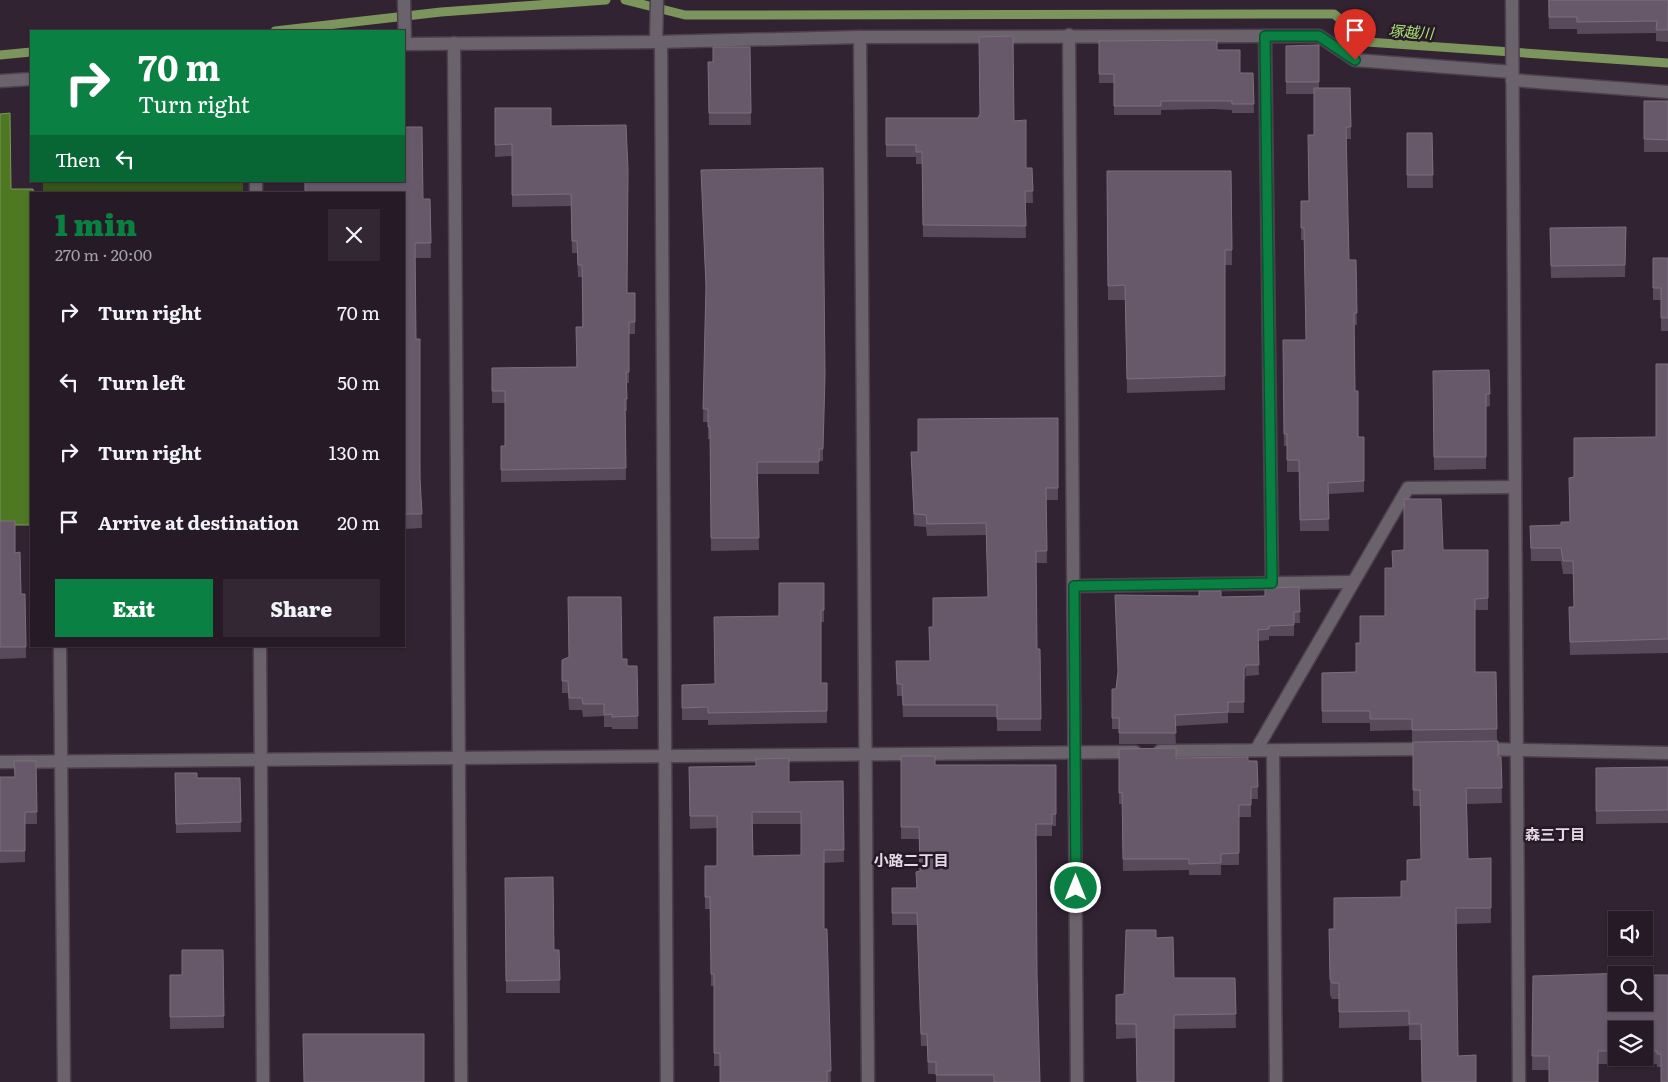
<!DOCTYPE html>
<meta charset="utf-8">
<style>
body{margin:0;font-family:Literata,"Noto Sans JP",serif;background:#322732;color:#f1f3f6;height:100vh;display:flex;flex-direction:column;font-size:19px;white-space:nowrap}
*{box-sizing:border-box;margin:0}
p{font-size:16px;color:#a4a1a7}
.icon{flex:none;width:28px;height:28px;fill:none;stroke:currentColor;stroke-width:2;stroke-linecap:round;stroke-linejoin:round}
.map{position:relative;flex:1;overflow:hidden}
.details{position:absolute;left:30px;top:192px;width:375px;height:455px;display:flex;flex-direction:column;background:#261a26;border-radius:0px;box-shadow:0 1px 4px #0004,0 0 0 1px #423843}
.details>*{flex:none}
.guide{position:absolute;left:30px;top:30px;width:375px;height:152px;border-radius:0px;box-shadow:0 1px 4px #0004,0 0 0 1px #423843;background:#0b8043;color:#fff;overflow:hidden}
.controls{position:absolute;left:1608px;top:911px;display:grid;gap:10px}
.controls a{display:grid;place-items:center;width:45px;height:45px;border-radius:0px;background:#261a26;box-shadow:0 1px 4px #0004,0 0 0 1px #423843;font-size:25px}
.pin{position:absolute;display:grid;place-items:center;width:42px;height:42px;color:#fff;margin:-51px -21px;border-radius:50% 50% 50% 0;rotate:-45deg;box-shadow:0 0 5px #0007}
.pin .icon{rotate:45deg}
.me{position:absolute;width:55px;margin:-28px;rotate:0deg;stroke-linejoin:round;filter:drop-shadow(0 0 4px #0008)}
.turn{display:flex;align-items:center;gap:18px;height:105px;padding:0 25px;font-size:22px}
.turn .icon{width:65px;height:65px;stroke-width:2.5}
.turn b{display:block;font-size:35px;line-height:42px}
.then{display:flex;align-items:center;height:48px;padding:0 25px;background:#0003;gap:10px;font-size:19px}
.round{display:grid;place-items:center;flex:none;width:52px;height:52px;border-radius:0px;background:#322732}
.overview{display:flex;align-items:center;justify-content:space-between;height:85px;padding:0 25px}
h1{font-size:30px;font-weight:800;line-height:38px;color:#0b8043}
.action{display:flex;gap:10px;margin-top:auto;padding:10px 25px}
.action a{flex:1;height:58px;border-radius:0px;background:#0b8043;color:#fff;font-size:20px;font-weight:800;line-height:58px;text-align:center}
.action a+a{background:#322732;color:#f1f3f6}
ul{padding:0;list-style:none}
li{display:flex;align-items:center;gap:15px;height:70px;padding:0 25px}
li div{flex:1}
li b{display:block;font-size:19px}
li em{font-style:normal}
.map>svg:first-child{display:block}
</style>
<div class="map">
<svg width="1668" height="1082" viewBox="0 0 1668 1082">
<rect width="100%" height="100%" fill="#322333"/>
<rect fill="#385618" x="43" y="181" width="200" height="13"/>
<polygon fill="#4f7822" stroke="#7c955c" points="10,113 11,189 33,189 34,194 31,194 31,525 0,525 0,114"/>
<g fill="none" stroke-linecap="round" stroke-linejoin="round">
<g stroke="#7c955c" stroke-width="9">
<polyline points="625,0 685,15 1334,14 1367,42 1668,63"/>
<polyline points="275,31 441,12 606,0"/>
<polyline points="0,55 31,52"/>
</g>
<defs>
<g id="minor">
<polyline points="404,0 405,44"/>
<polyline points="1512,0 1519,1082"/>
<polyline points="1069,35 1077,1082"/>
<polyline points="1265,36 1272,583"/>
<polyline points="860,37 868,1082"/>
<polyline points="656,42 657,0"/>
<polyline points="661,42 667,1082"/>
<polyline points="454,43 461,1082"/>
<polyline points="404,44 656,42 860,37 1319,36 1355,60 1512,72"/>
<polyline points="1512,80 1668,92"/>
<polyline points="0,81 31,79"/>
<polyline points="256,181 256,194"/>
<polyline points="1074,586 1352,582"/>
<polyline points="60,646 64,1082"/>
<polyline points="260,646 263,1082"/>
<polyline points="1482,749 1668,753"/>
<polyline points="1256,750 1408,488 1515,487"/>
<polyline points="1160,751 1430,749"/>
<polyline points="1273,751 1276,1082"/>
<polyline points="0,762 1135,752"/>
</g>
</defs>
<use href="#minor" stroke="#4e404f" stroke-width="15"/>
<use href="#minor" stroke="#6b636b" stroke-width="12"/>
</g>
<g fill="#594a5b" fill-rule="evenodd">
<polygon points="1548,0 1668,0 1668,42 1656,41 1656,33 1577,34 1577,29 1549,29"/>
<polygon points="1099,41 1217,50 1240,73 1253,73 1254,113 1232,113 1232,110 1213,109 1161,110 1161,115 1114,115 1114,83 1099,83"/>
<polygon points="1319,45 1319,88 1350,88 1351,139 1346,139 1349,260 1356,260 1357,325 1354,325 1355,391 1358,437 1364,437 1364,492 1328,494 1329,531 1300,531 1299,472 1287,472 1287,446 1284,446 1283,340 1306,340 1304,240 1301,240 1301,201 1309,201 1314,135 1314,94 1286,94 1286,46"/>
<polygon points="750,47 751,125 709,125 708,62 713,62"/>
<rect x="1644" y="101" width="24" height="51"/>
<polygon points="495,108 551,126 627,293 635,293 635,334 629,334 629,383 627,383 627,411 625,411 626,480 501,482 501,446 505,446 505,403 492,403 492,368 576,367 582,327 582,277 578,277 577,253 572,253 571,206 512,207 512,156 495,157"/>
<polygon points="886,118 1014,121 1026,168 1032,168 1033,203 1025,203 1026,238 923,237 922,164 916,164 916,157 886,157"/>
<polygon points="1407,133 1432,133 1433,188 1407,188"/>
<polygon points="823,168 823,461 819,461 819,474 757,474 759,550 711,551 710,439 708,439 708,422 703,422 706,294 701,170"/>
<polygon points="1107,171 1231,171 1232,265 1225,265 1225,390 1127,393 1125,300 1108,300"/>
<polygon points="404,194 423,199 430,199 431,258 415,258 416,339 422,528 404,529"/>
<polygon points="1626,227 1625,277 1551,278 1550,228"/>
<polygon points="1653,258 1668,258 1668,331 1661,331 1661,300 1653,300"/>
<polygon points="1668,364 1668,653 1570,655 1569,607 1574,607 1573,574 1563,574 1561,561 1531,561 1530,526 1561,525 1570,522 1574,477 1656,437"/>
<polygon points="1489,370 1490,406 1486,407 1486,469 1434,470 1433,371"/>
<polygon points="1058,418 1058,500 1046,500 1047,563 1036,563 1037,649 1040,649 1041,731 997,731 997,717 903,717 902,696 897,696 896,661 930,661 933,627 988,597 986,535 927,536 926,527 914,526 911,452 918,452"/>
<polygon points="0,521 15,553 21,594 25,594 26,658 0,659"/>
<polygon points="1443,550 1488,550 1488,610 1475,610 1475,672 1496,672 1497,741 1412,742 1412,730 1370,731 1370,723 1322,723 1322,673 1356,672 1360,643 1385,616 1392,568"/>
<polygon points="824,583 824,622 821,622 821,683 827,683 827,723 708,725 708,720 682,720 682,685 715,684 779,616"/>
<polygon points="1299,587 1300,623 1294,623 1294,636 1269,636 1269,640 1258,641 1259,675 1246,676 1244,680 1244,713 1228,713 1228,723 1175,726 1176,744 1119,744 1119,729 1112,729 1112,689 1116,689 1117,676 1221,597 1265,596"/>
<polygon points="622,659 627,666 637,666 638,729 612,729 612,727 604,727 604,716 583,717 582,710 569,710 568,693 562,693 562,672"/>
<polygon points="1413,742 1501,757 1502,803 1467,804 1468,859 1491,858 1491,923 1456,924 1458,1056 1476,1082 1421,1040 1409,1040 1409,1026 1339,1028 1339,999 1332,999 1330,995 1329,929 1334,929 1401,897 1421,859 1420,806 1413,806"/>
<polygon points="1119,749 1176,758 1257,761 1258,799 1251,799 1251,817 1239,817 1239,865 1221,865 1221,875 1189,875 1189,870 1123,871 1122,804 1119,804"/>
<polygon points="901,756 935,765 1056,765 1056,826 1052,826 1052,836 1036,836 1037,975 1040,1082 936,1082 936,1074 928,1074 927,1046 921,1046 917,925 892,925 892,888 916,888 920,871 919,839 901,839"/>
<polygon points="36,761 37,824 25,824 25,862 0,863 0,777 15,777"/>
<path d="M689 767 789 782 843 781 844 862 824 863V929L831 1082H720V1066H714V986H711L710 909H705V866H717V828L690 829ZM752 824H801V855L753 856Z"/>
<polygon points="1668,767 1668,823 1596,824 1596,768"/>
<polygon points="175,773 197,778 240,778 241,832 176,833"/>
<polygon points="505,878 554,950 559,950 560,993 506,993"/>
<polygon points="1156,938 1174,978 1235,978 1236,1028 1174,1029 1136,1038 1116,1039 1116,995 1124,994"/>
<polygon points="223,950 224,1028 170,1029 170,975 182,975"/>
<path d="M1668 975 1661 1067H1657V1064H1598L1549 1070H1532L1533 976ZM1616 1030H1644V1058H1616Z"/>
</g>
<polygon fill="#433445" points="1246,665 1246,676 1244,680 1244,669"/>
<g fill="#68596a" stroke="#7c6e7d" fill-rule="evenodd">
<polygon points="1549,0 1668,0 1668,30 1656,30 1657,21 1577,22 1577,17 1549,17"/>
<polygon points="1013,36 1014,121 1026,120 1026,168 1032,168 1033,191 1025,191 1026,226 923,225 922,152 916,152 916,145 886,145 886,118 978,118 980,114 979,37"/>
<polygon points="1217,40 1217,50 1240,50 1240,73 1253,73 1254,104 1232,104 1232,101 1161,101 1161,106 1114,106 1114,74 1099,74 1099,41"/>
<polygon points="1319,45 1319,82 1286,82 1286,46"/>
<polygon points="713,47 750,47 751,113 709,113 708,62 713,62"/>
<polygon points="1314,88 1350,88 1351,127 1346,127 1349,260 1356,260 1357,313 1354,313 1355,391 1358,391 1358,437 1364,437 1364,481 1328,483 1329,519 1300,520 1299,460 1287,460 1287,434 1284,434 1283,340 1306,340 1304,228 1301,228 1301,201 1309,201 1308,135 1314,135"/>
<polygon points="1644,101 1668,101 1668,140 1644,139"/>
<polygon points="495,108 551,108 551,126 626,125 628,170 627,293 635,293 635,322 629,322 629,372 626,372 627,399 625,399 626,468 501,470 501,446 505,446 505,391 492,391 492,368 577,367 576,327 583,327 582,265 578,265 577,241 572,241 571,194 512,195 512,144 495,145"/>
<polygon points="404,127 422,127 423,199 430,199 431,243 415,243 416,339 420,339 420,479 422,514 404,514 404,194 305,194 305,181 404,181"/>
<polygon points="1407,133 1432,133 1433,175 1407,175"/>
<polygon points="823,168 825,376 823,449 819,449 819,462 757,462 759,538 711,538 710,427 708,427 708,409 703,409 706,286 701,170"/>
<polygon points="1107,171 1231,171 1232,250 1225,250 1225,376 1127,379 1125,285 1108,286"/>
<polygon points="1626,227 1625,265 1551,266 1550,228"/>
<polygon points="1653,258 1668,258 1668,318 1661,318 1661,288 1653,288"/>
<polygon points="1656,364 1668,364 1668,639 1570,642 1569,607 1574,607 1573,561 1563,561 1561,548 1531,548 1530,526 1561,525 1561,522 1570,522 1569,478 1574,477 1574,438 1656,437"/>
<polygon points="1489,370 1490,394 1486,394 1486,457 1434,457 1433,371"/>
<polygon points="1058,418 1058,488 1046,488 1047,551 1036,551 1037,649 1040,649 1041,719 997,719 997,705 903,705 902,684 897,684 896,661 930,661 929,627 933,627 933,598 988,597 986,523 927,524 926,515 914,514 911,452 918,452 918,419"/>
<polygon points="1404,499 1441,499 1443,550 1488,550 1488,598 1475,599 1475,672 1496,672 1497,729 1412,730 1412,719 1370,719 1370,711 1322,711 1322,673 1356,672 1356,643 1360,643 1360,616 1385,616 1385,568 1393,568 1392,551 1404,550"/>
<polygon points="0,521 15,521 15,553 20,552 21,594 25,594 26,647 0,647"/>
<polygon points="779,583 824,583 824,610 821,610 821,683 827,683 827,711 708,713 708,707 682,708 682,685 715,684 714,617 779,616"/>
<polygon points="1299,587 1300,612 1294,612 1294,625 1269,626 1269,629 1258,630 1259,665 1246,665 1244,669 1244,702 1228,702 1228,712 1175,715 1176,733 1119,733 1119,718 1112,718 1112,689 1116,689 1118,672 1115,595 1199,596 1199,591 1221,591 1221,597 1265,596 1265,588"/>
<polygon points="568,597 621,597 622,659 627,659 627,666 637,666 638,716 612,717 612,714 604,715 604,704 583,704 582,698 569,698 568,681 562,681 562,660 569,657"/>
<polygon points="1498,741 1498,757 1501,757 1502,788 1466,788 1468,859 1491,858 1491,908 1456,908 1458,1056 1476,1055 1476,1082 1422,1082 1421,1024 1409,1024 1409,1011 1339,1012 1339,983 1332,983 1330,979 1329,929 1334,929 1334,898 1401,897 1401,881 1407,881 1407,860 1421,859 1420,790 1413,790 1413,742"/>
<polygon points="1176,748 1176,758 1248,757 1248,761 1257,761 1258,787 1251,787 1251,805 1239,805 1239,853 1221,854 1221,863 1189,864 1189,859 1123,859 1122,792 1119,793 1119,749"/>
<polygon points="901,756 935,756 935,765 1056,765 1056,814 1052,814 1052,824 1036,824 1037,975 1040,1082 994,1082 994,1075 936,1075 936,1062 928,1062 927,1034 921,1034 917,913 892,913 892,888 917,888 916,872 920,871 919,827 901,827"/>
<path d="M789 758V782L843 781 844 850H824V929H827L831 1071H827V1082H720V1053H714V974H711L710 897H705V866H717V816H690L689 767 756 766V759ZM752 812H801V855L753 856Z"/>
<polygon points="14,761 36,761 37,812 25,812 25,851 0,851 0,777 15,777"/>
<polygon points="1668,767 1668,810 1596,811 1596,768"/>
<polygon points="175,773 197,773 197,778 240,778 241,822 176,824"/>
<polygon points="553,877 554,950 559,950 560,980 506,981 505,878"/>
<polygon points="1126,930 1156,930 1156,938 1173,937 1174,978 1235,978 1236,1014 1174,1015 1174,1082 1137,1082 1136,1024 1116,1024 1116,995 1124,994"/>
<polygon points="182,950 223,950 224,1016 170,1017 170,975 182,975"/>
<polygon points="1626,973 1626,975 1616,975 1616,1002 1644,1002 1644,975 1640,975 1668,975 1668,1082 1661,1082 1661,1054 1657,1054 1657,1051 1644,1051 1644,1030 1616,1030 1616,1051 1598,1051 1598,1082 1549,1082 1549,1056 1532,1056 1533,976"/>
<polygon points="303,1034 424,1034 424,1082 304,1082"/>
</g>
<g fill="none" stroke-linecap="round" stroke-linejoin="round">
<defs>
<polyline id="route" points="1076,888 1074,586 1272,583 1265,36 1319,36 1355,60"/>
</defs>
<use href="#route" stroke="#07532c" stroke-width="12"/>
<use href="#route" stroke="#0b8043" stroke-width="9"/>
</g>
<g text-anchor="middle" dominant-baseline="central" stroke-width="5" stroke-linejoin="round" paint-order="stroke">
<g font-size="15" font-style="italic" fill="#a7e173" stroke="#281929">
<text transform="translate(1411 31) rotate(4)">塚越川</text>
</g>
<g font-size="15" font-weight="bold" fill="#e4dae5" stroke="#281929">
<text x="1555" y="833">森三丁目</text>
<text x="911" y="859">小路二丁目</text>
</g>
</g>
</svg>
<div class="controls">
<a><svg class="icon" aria-label="sound" viewBox="0 0 24 24"><path d="M4 9h4l5-4v14l-5-4H4zM17 9q2 3 0 6"/></svg></a>
<a><svg class="icon" aria-label="search" viewBox="0 0 24 24"><circle cx="10" cy="10" r="6"/><path d="M15 15l6 6"/></svg></a>
<a><svg class="icon" aria-label="layers" viewBox="0 0 24 24"><path d="M12 4l9 5-9 5-9-5zM3 14l9 5 9-5"/></svg></a>
</div>
<div class="pin" style="left:1355px;top:60px;background:#d93025"><svg class="icon" aria-label="arrive" viewBox="0 0 24 24"><path d="M6 21V4h12l-3 4 3 4H6"/></svg></div>
<svg class="me" style="left:1076px;top:888px" viewBox="-20 -20 40 40"><circle r="17" fill="#0b8043" stroke="#fff" stroke-width="3"/><path d="M0-11L8 9 0 5-8 9z" fill="#fff"/></svg>
<div class="guide">
<div class="turn"><svg class="icon" aria-label="right" viewBox="0 0 24 24"><path d="M7 20v-9h11M14 6l5 5-5 5"/></svg><div><b>70 m</b>Turn right</div></div>
<div class="then">Then<svg class="icon" aria-label="left" viewBox="0 0 24 24"><path d="M17 20v-9H6M10 6l-5 5 5 5"/></svg></div>
</div>
<section class="details">
<div class="overview"><div><h1>1 min</h1><p>270 m · 20:00</p></div><a class="round"><svg class="icon" aria-label="close" viewBox="0 0 24 24"><path d="M6 6l12 12M18 6L6 18"/></svg></a></div>
<ul>
<li><svg class="icon" aria-label="right" viewBox="0 0 24 24"><path d="M7 20v-9h11M14 6l5 5-5 5"/></svg><div><b>Turn right</b></div><em>70 m</em></li>
<li><svg class="icon" aria-label="left" viewBox="0 0 24 24"><path d="M17 20v-9H6M10 6l-5 5 5 5"/></svg><div><b>Turn left</b></div><em>50 m</em></li>
<li><svg class="icon" aria-label="right" viewBox="0 0 24 24"><path d="M7 20v-9h11M14 6l5 5-5 5"/></svg><div><b>Turn right</b></div><em>130 m</em></li>
<li><svg class="icon" aria-label="arrive" viewBox="0 0 24 24"><path d="M6 21V4h12l-3 4 3 4H6"/></svg><div><b>Arrive at destination</b></div><em>20 m</em></li>
</ul>
<div class="action"><a>Exit</a><a>Share</a></div>
</section>
</div>
